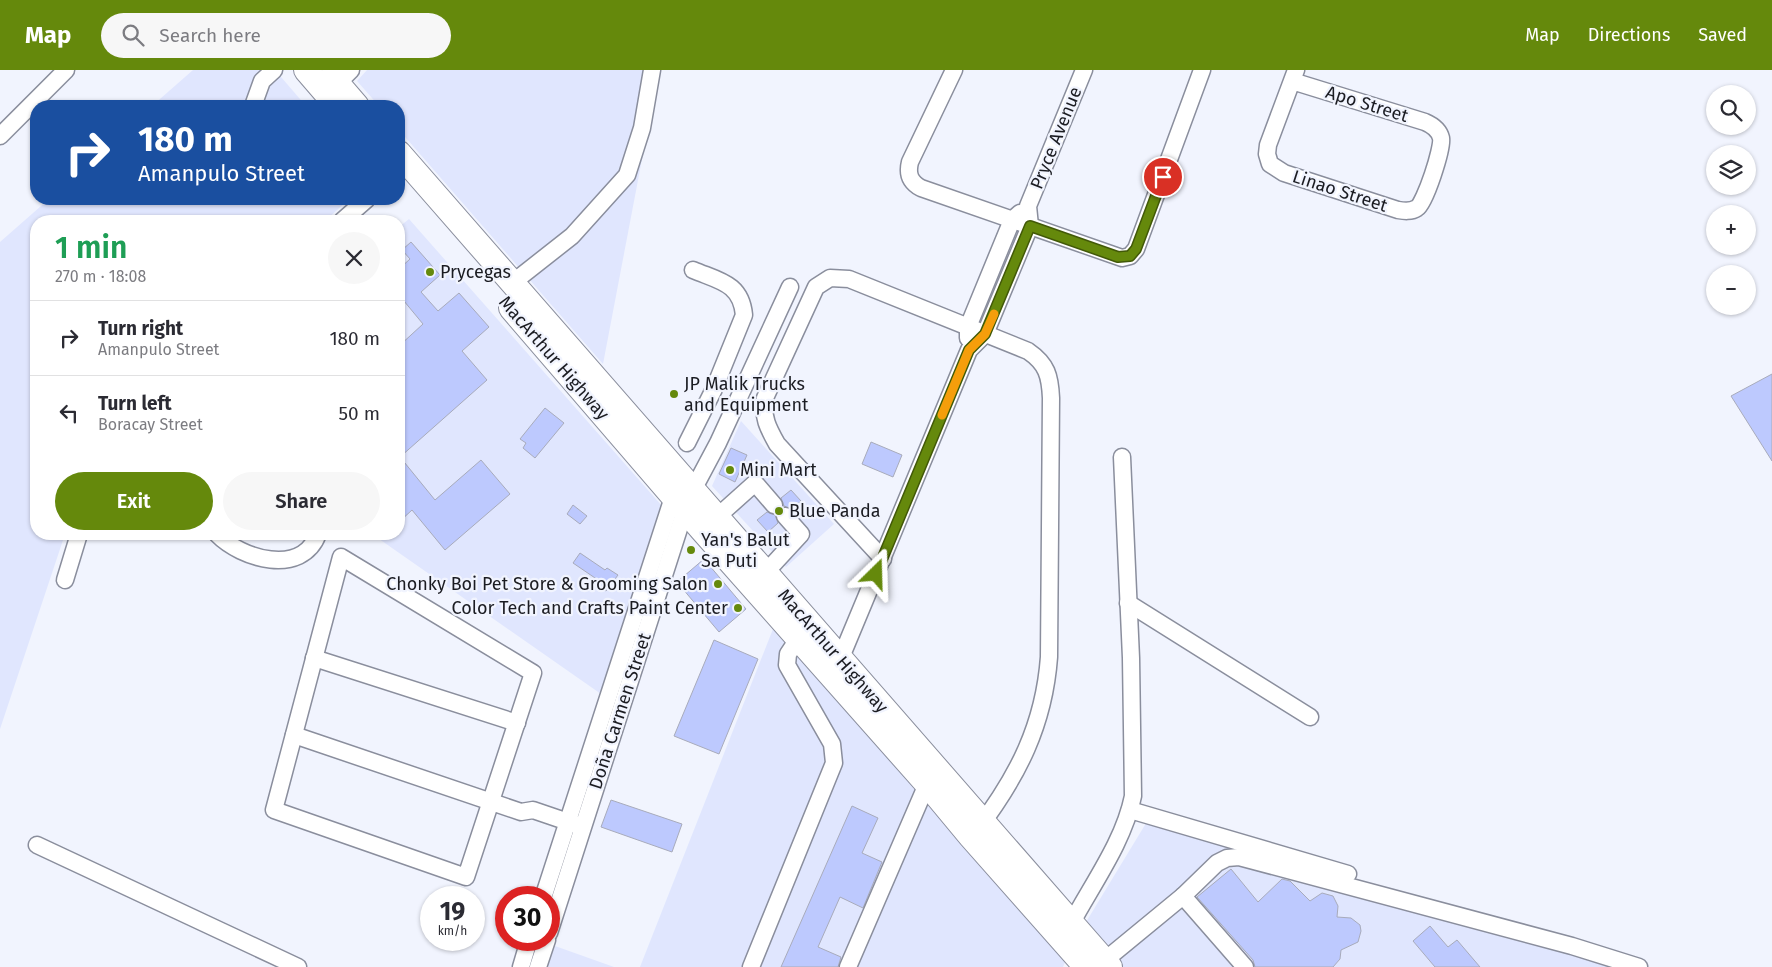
<!DOCTYPE html>
<meta charset="utf-8">
<style>
body{margin:0;font-family:"Fira Sans",sans-serif;background:#f7f7f7;color:#2b2b33;height:100vh;display:flex;flex-direction:column;font-size:19px;white-space:nowrap}
*{box-sizing:border-box;margin:0}
p{font-size:16px;color:#7c7c81}
.icon{flex:none;width:28px;height:28px;fill:none;stroke:currentColor;stroke-width:2;stroke-linecap:round;stroke-linejoin:round}
.map{position:relative;flex:1;overflow:hidden}
.sheet{position:absolute;left:30px;top:145px;width:375px;height:325px;display:flex;flex-direction:column;background:#fff;border-radius:20px;box-shadow:0 1px 4px #0004}
.sheet>*{flex:none}
.top-card{position:absolute;left:30px;top:30px;width:375px;height:105px;border-radius:20px;box-shadow:0 1px 4px #0004;background:#1a4fa0;color:#fff;overflow:hidden}
.tools{position:absolute;left:1706px;top:15px;display:grid;gap:10px}
.tools a{display:grid;place-items:center;width:50px;height:50px;border-radius:50%;background:#fff;box-shadow:0 1px 4px #0004;font-size:25px}
.speed{position:absolute;left:420px;top:816px;display:flex;gap:10px;font-size:25px;font-weight:700;text-align:center}
.speed>*{display:grid;place-content:center;width:65px;height:65px;border-radius:50%;background:#fff;box-shadow:0 1px 4px #0004;line-height:1}
.speed small{font-size:12px;font-weight:400}
.speed .limit{border:8px solid #d22;background:#fff;color:#111}
.pin{position:absolute;display:grid;place-items:center;width:42px;height:42px;color:#fff;margin:-21px;border:2px solid #fff;border-radius:50%;box-shadow:0 1px 5px #0007}
.me{position:absolute;width:55px;margin:-28px;rotate:22deg;stroke-linejoin:round;filter:drop-shadow(0 0 4px #0008)}
.turn{display:flex;align-items:center;gap:18px;height:105px;padding:0 25px;font-size:22px}
.turn .icon{width:65px;height:65px;stroke-width:2.5}
.turn b{display:block;font-size:35px;line-height:42px}
.round{display:grid;place-items:center;flex:none;width:52px;height:52px;border-radius:26px;background:#f7f7f7}
.overview{display:flex;align-items:center;justify-content:space-between;height:85px;padding:0 25px}
h1{font-size:30px;font-weight:600;line-height:38px;color:#1e9e55}
.button{display:flex;gap:10px;margin-top:auto;padding:10px 25px}
.button a{flex:1;height:58px;border-radius:30px;background:#65890c;color:#fff;font-size:20px;font-weight:600;line-height:58px;text-align:center}
.button a+a{background:#f7f7f7;color:#2b2b33}
ul{padding:0;list-style:none}
li{display:flex;align-items:center;gap:15px;height:75px;padding:0 25px;border-top:1px solid #e1e1e2}
li div{flex:1}
li b{display:block;font-size:19px}
li em{font-style:normal}
header{display:flex;align-items:center;gap:30px;box-sizing:border-box;height:70px;padding:0 25px;background:#65890c;color:#fff}
header strong{font-size:24px}
nav{display:flex;gap:28px;margin-inline-start:auto;font-size:18px}
.search{width:350px;height:45px;background:#f7f7f7;display:flex;align-items:center;gap:12px;box-sizing:border-box;padding:0 18px;border-radius:28px;color:#7c7c81;font-size:19px}
.map>svg:first-child{display:block}
</style>
<header>
<strong>Map</strong>
<div class="search"><svg class="icon" aria-label="search" viewBox="0 0 24 24"><circle cx="10" cy="10" r="6"/><path d="M15 15l6 6"/></svg>Search here</div>
<nav><a>Map</a><a>Directions</a><a>Saved</a></nav>
</header>
<div class="map">
<svg width="1772" height="897" viewBox="0 0 1772 897">
<rect width="100%" height="100%" fill="#f1f4fe"/>
<g fill="#e0e6fe">
<polygon points="193,0 275,0 306,36 152,36"/>
<polygon points="367,0 659,0 603,294 399,60 399,36 379,36 357,11"/>
<polygon points="49,129 349,129 325,151 36,151 36,464 65,464 0,659 0,172"/>
<polygon points="409,149 662,436 601,624 372,464 399,464 399,157"/>
<polygon points="741,351 834,454 786,497 712,416"/>
<polygon points="773,559 1068,885 1063,897 640,897"/>
<polygon points="1148,750 1650,897 1121,897 1083,857"/>
<polygon points="555,876 614,897 547,897"/>
</g>
<g fill="#bdc9fe" stroke="#a8abbb">
<polygon points="411,172 440,205 421,222 438,241 459,223 489,257 462,281 487,310 400,387 435,430 481,390 510,424 445,480 412,440 399,452 399,276 423,254 399,225 399,199 410,189 402,180"/>
<polygon points="1772,304 1772,391 1731,326"/>
<polygon points="545,338 564,353 535,388 523,378 526,373 520,369"/>
<polygon points="871,372 902,385 893,407 862,394"/>
<polygon points="731,378 747,385 735,412 719,404"/>
<polygon points="791,420 801,431 792,439 784,436 781,428"/>
<polygon points="573,435 587,446 580,454 567,444"/>
<polygon points="767,442 775,445 778,453 768,462 757,450"/>
<polygon points="580,483 605,500 607,498 618,505 606,521 596,514 598,510 573,493"/>
<polygon points="704,489 746,539 719,562 677,512"/>
<polygon points="714,570 758,589 719,684 674,666"/>
<polygon points="611,730 682,754 672,782 601,757"/>
<polygon points="852,736 878,748 862,783 882,792 863,838 840,827 818,877 841,887 838,897 781,897"/>
<polygon points="1231,799 1258,832 1282,809 1290,811 1310,831 1322,823 1333,826 1338,836 1337,847 1351,848 1360,855 1361,861 1358,872 1341,880 1340,889 1333,897 1255,897 1253,890 1197,827"/>
<polygon points="1430,856 1448,877 1457,870 1480,897 1435,897 1413,871"/>
</g>
<g fill="none" stroke-linecap="round" stroke-linejoin="round">
<defs>
<g id="minor">
<path d="M954 0 910 92C907 104 910 112 921 118L1122 188 1130 186 1136 179 1202 0"/>
<path d="M1292 11 1425 52C1432 55 1439 60 1441 68 1443 78 1425 133 1417 138 1411 142 1404 141 1398 140L1284 103 1270 94 1267 84 1268 75 1296 0"/>
<polyline points="331,20 351,0"/>
<polyline points="253,36 262,11 274,0"/>
<polyline points="0,66 66,0"/>
<polyline points="342,151 367,129"/>
<polyline points="511,214 572,166 627,105 642,58 652,0"/>
<polyline points="968,268 968,257 1012,150 1020,143"/>
<path d="M687 373 714 319 744 245C741 213 719 211 693 200"/>
<polyline points="717,447 755,413 774,435"/>
<path d="M217 464C241 489 302 507 318 464"/>
<polygon points="341,487 533,603 466,807 274,740"/>
<path d="M883 489 777 374C768 358 762 347 765 328L816 217 830 208 849 209 1028 281C1047 294 1050 306 1051 328L1049 587C1044 655 1018 706 977 760"/>
<polyline points="765,503 801,464 785,446"/>
<polyline points="65,510 79,464"/>
<polyline points="1128,533 1310,647"/>
<polyline points="314,588 517,653"/>
<polyline points="837,597 969,280 985,264 1030,156 1028,136 1084,0"/>
<polyline points="294,665 521,742 533,740 577,755"/>
<polyline points="1130,740 1348,804"/>
<polyline points="37,775 298,897"/>
<polyline points="1183,826 1245,897"/>
<polyline points="543,828 676,418"/>
<path d="M1071 854C1093 813 1124 771 1133 726L1131 588 1122 387"/>
<polyline points="549,863 685,440 693,420 718,373 790,217"/>
<polyline points="1104,891 1183,826 1217,793 1227,788 1239,787 1572,876 1639,897"/>
<polyline points="521,897 529,870"/>
<polyline points="538,897 547,870"/>
<polyline points="751,897 834,693 832,674 787,595 788,584 798,569"/>
<polyline points="848,897 927,714"/>
</g>
<g id="highway">
<polyline points="306,0 337,36"/>
<polyline points="332,7 357,36"/>
<polyline points="399,83 1110,897"/>
<polyline points="511,238 702,460 927,714 971,767 1086,897"/>
</g>
</defs>
<use href="#minor" stroke="#8a8e9d" stroke-width="19"/>
<use href="#highway" stroke="#8a8e9d" stroke-width="26"/>
<use href="#minor" stroke="#fff" stroke-width="16"/>
<use href="#highway" stroke="#fff" stroke-width="24"/>
</g>
<g fill="none" stroke-linecap="round" stroke-linejoin="round">
<defs>
<polyline id="route" points="876,504 969,280 985,264 1030,156 1118,187 1130,186 1136,179 1163,107"/>
</defs>
<use href="#route" stroke="#425908" stroke-width="12"/>
<use href="#route" stroke="#65890c" stroke-width="9"/>
<polyline stroke="#f59e0b" stroke-width="9" points="942,345 969,280 985,264 994,244"/>
</g>
<g fill="#65890c" stroke="#f1f4fe" stroke-width="2">
<circle cx="430" cy="202" r="5"/>
<circle cx="674" cy="324" r="5"/>
<circle cx="730" cy="400" r="5"/>
<circle cx="779" cy="441" r="5"/>
<circle cx="691" cy="480" r="5"/>
<circle cx="718" cy="514" r="5"/>
<circle cx="738" cy="538" r="5"/>
</g>
<g text-anchor="middle" dominant-baseline="central" stroke-width="4.5" stroke-linejoin="round" paint-order="stroke">
<g font-size="18" fill="#1b1c22" stroke="#f1f4fe">
<text transform="translate(1367 34) rotate(17)">Apo Street</text>
<text transform="translate(1056 68) rotate(-68)">Pryce Avenue</text>
<text transform="translate(1340 121) rotate(18)">Linao Street</text>
<text transform="translate(554 288) rotate(49)">MacArthur Highway</text>
<text transform="translate(833 581) rotate(49)">MacArthur Highway</text>
<text transform="translate(620 641) rotate(-72)">Doña Carmen Street</text>
</g>
<g font-size="18" fill="#1b1c22" stroke="#f1f4fe" text-anchor="start">
<text x="440" y="202">Prycegas</text>
<text x="684" y="314">JP Malik Trucks<tspan x="684" dy="21">and Equipment</tspan></text>
<text x="740" y="400">Mini Mart</text>
<text x="789" y="441">Blue Panda</text>
<text x="701" y="470">Yan's Balut<tspan x="701" dy="21">Sa Puti</tspan></text>
<text x="708" y="514" text-anchor="end">Chonky Boi Pet Store &amp; Grooming Salon</text>
<text x="728" y="538" text-anchor="end">Color Tech and Crafts Paint Center</text>
</g>
</g>
</svg>
<div class="tools">
<a><svg class="icon" aria-label="search" viewBox="0 0 24 24"><circle cx="10" cy="10" r="6"/><path d="M15 15l6 6"/></svg></a>
<a><svg class="icon" aria-label="layers" viewBox="0 0 24 24"><path d="M12 4l9 5-9 5-9-5zM3 14l9 5 9-5"/></svg></a>
<a>+</a>
<a>−</a>
</div>
<div class="speed"><div>19<small>km/h</small></div><div class="limit">30</div></div>
<div class="pin" style="left:1163px;top:107px;background:#d93025"><svg class="icon" aria-label="arrive" viewBox="0 0 24 24"><path d="M6 21V4h12l-3 4 3 4H6"/></svg></div>
<svg class="me" style="left:876px;top:504px" viewBox="-20 -20 40 40"><path d="M0-17L14 15 0 8-14 15z" fill="#65890c" stroke="#fff" stroke-width="4"/></svg>
<div class="top-card">
<div class="turn"><svg class="icon" aria-label="right" viewBox="0 0 24 24"><path d="M7 20v-9h11M14 6l5 5-5 5"/></svg><div><b>180 m</b>Amanpulo Street</div></div>
</div>
<section class="sheet">
<div class="overview"><div><h1>1 min</h1><p>270 m · 18:08</p></div><a class="round"><svg class="icon" aria-label="close" viewBox="0 0 24 24"><path d="M6 6l12 12M18 6L6 18"/></svg></a></div>
<ul>
<li><svg class="icon" aria-label="right" viewBox="0 0 24 24"><path d="M7 20v-9h11M14 6l5 5-5 5"/></svg><div><b>Turn right</b><p>Amanpulo Street</p></div><em>180 m</em></li>
<li><svg class="icon" aria-label="left" viewBox="0 0 24 24"><path d="M17 20v-9H6M10 6l-5 5 5 5"/></svg><div><b>Turn left</b><p>Boracay Street</p></div><em>50 m</em></li>
</ul>
<div class="button"><a>Exit</a><a>Share</a></div>
</section>
</div>
